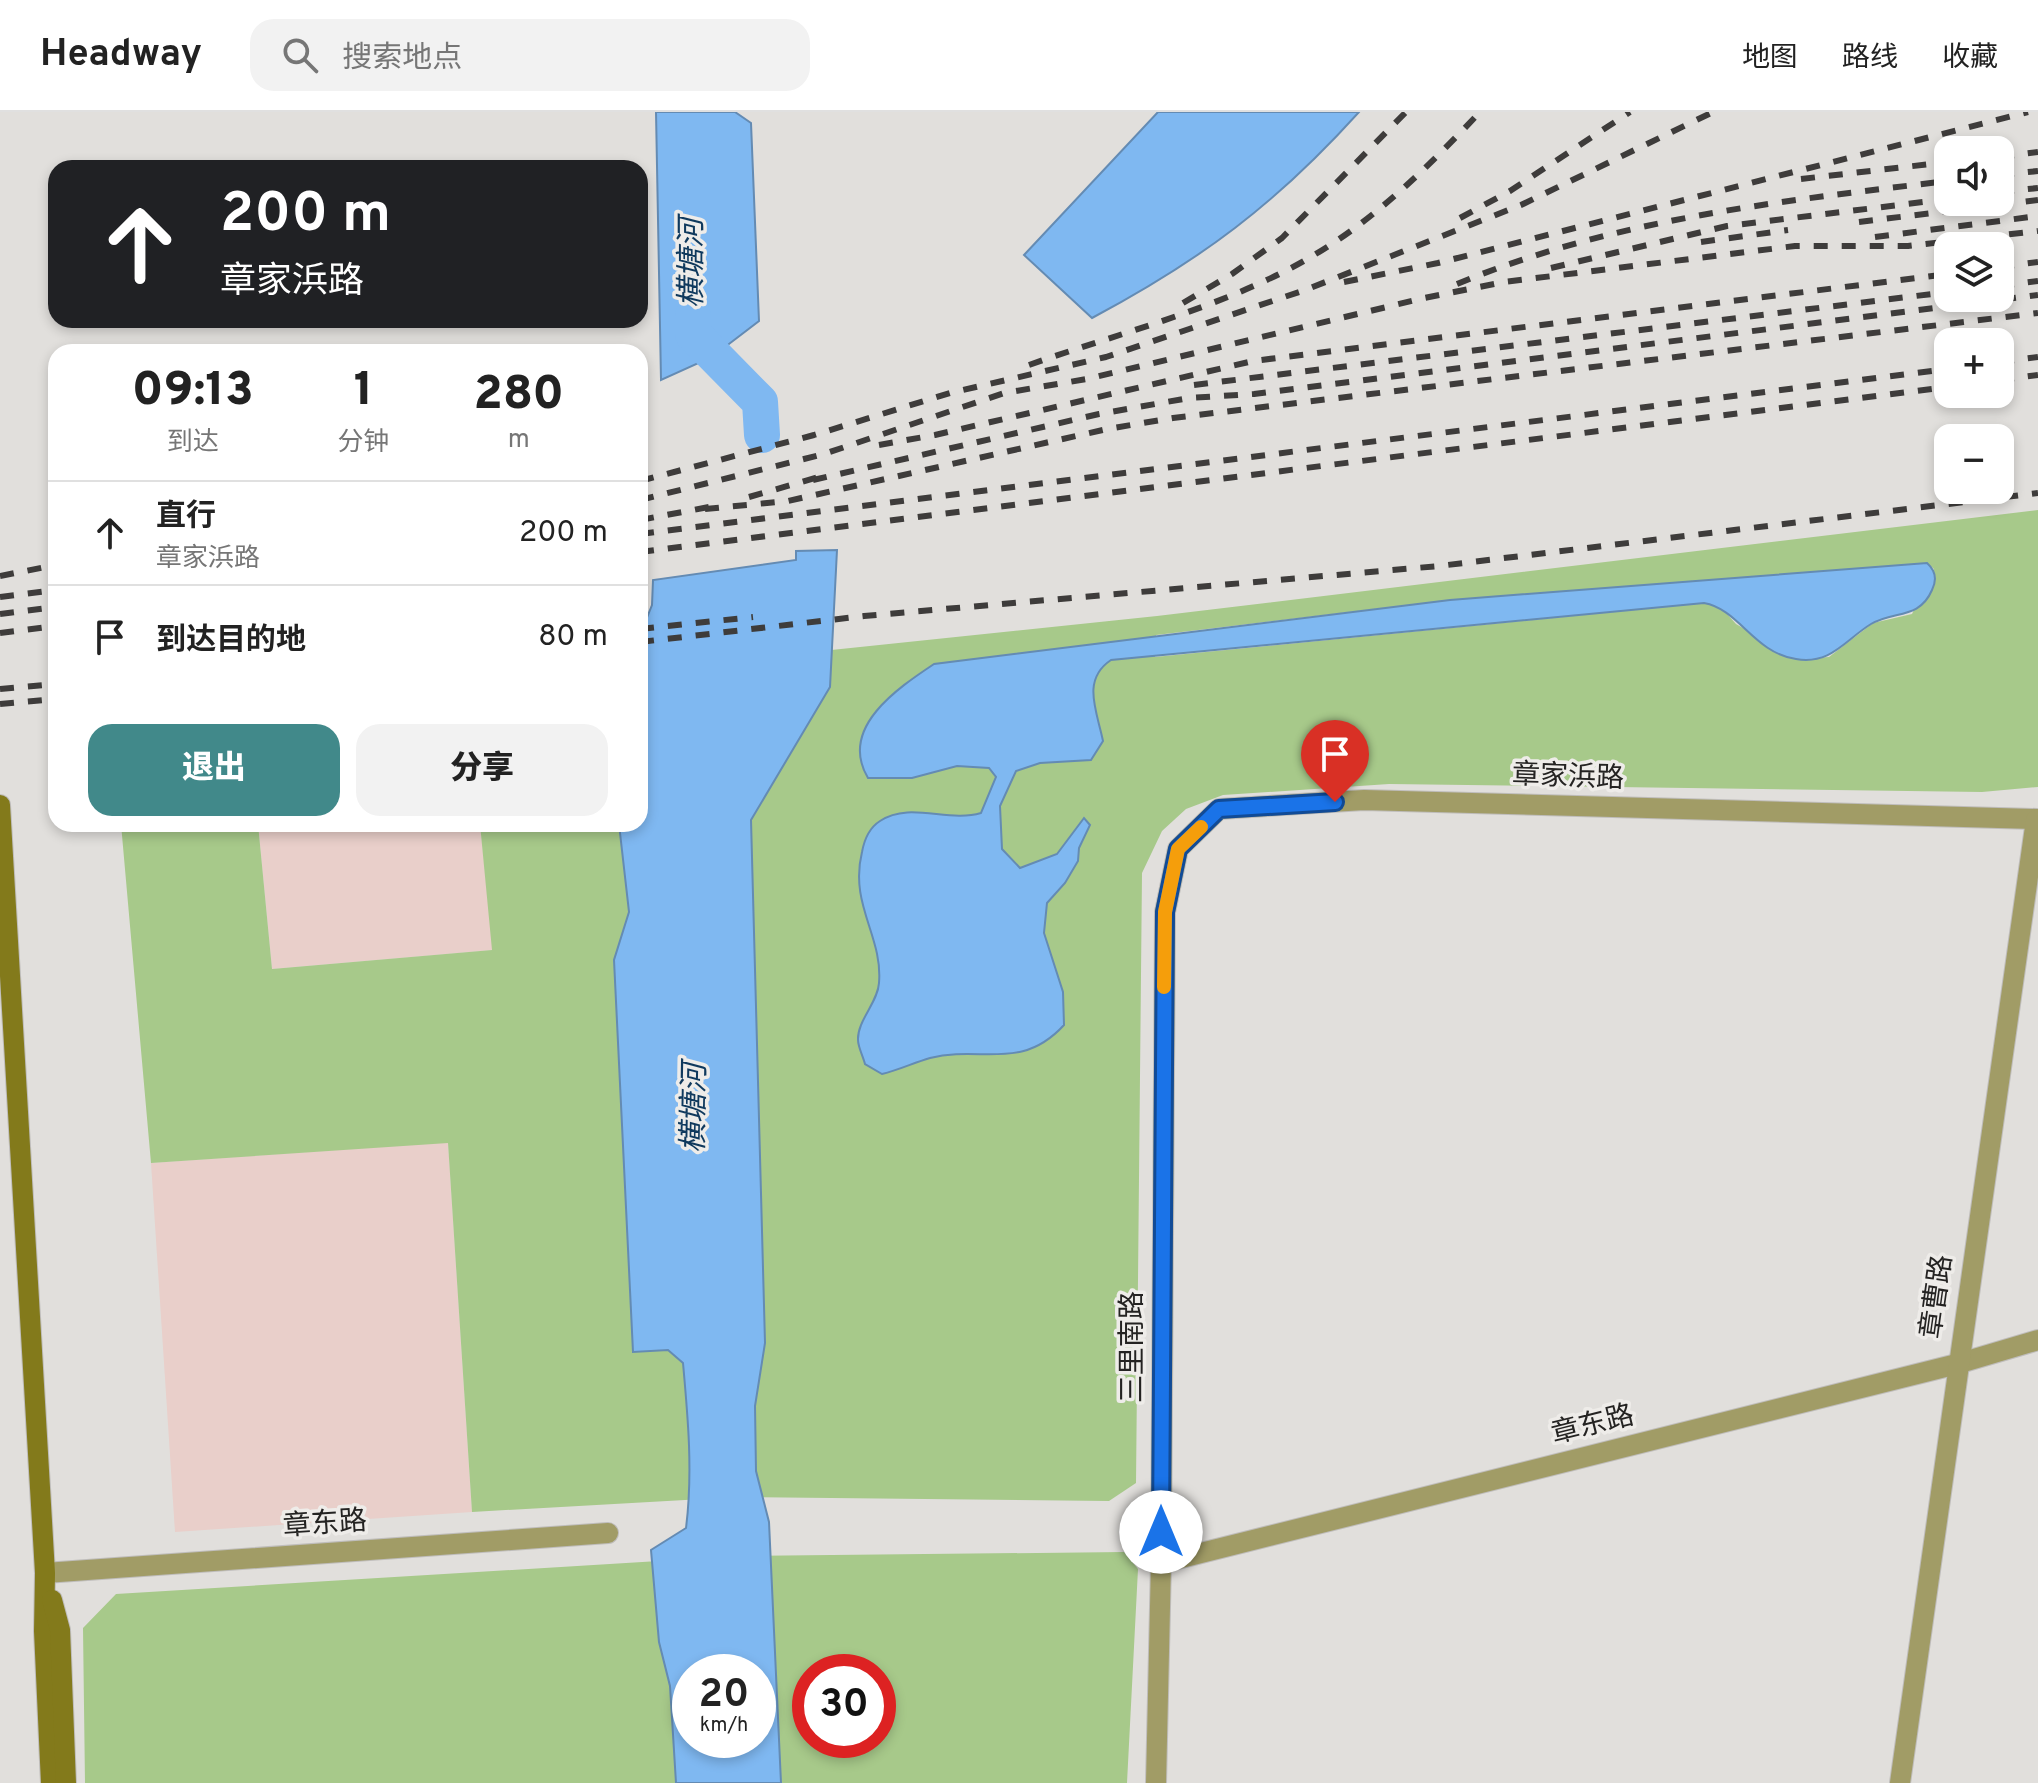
<!DOCTYPE html>
<html lang="zh">
<meta charset="utf-8">
<style>
body{margin:0;font-family:Overpass,"Noto Sans SC",sans-serif;background:#f2f2f2;color:#222;height:100vh;display:flex;flex-direction:column;font-size:30px;white-space:nowrap}
*{box-sizing:border-box;margin:0}
p{font-size:26px;color:#767676}
.icon{flex:none;width:44px;height:44px;fill:none;stroke:currentColor;stroke-width:2;stroke-linecap:round;stroke-linejoin:round}
.map{position:relative;flex:1;overflow:hidden}
.panel{position:absolute;left:48px;top:232px;width:600px;height:488px;display:flex;flex-direction:column;background:#fff;border-radius:24px;box-shadow:0 4px 12px #0003}
.panel>*{flex:none}
.guide{position:absolute;left:48px;top:48px;width:600px;height:168px;border-radius:24px;box-shadow:0 4px 12px #0003;background:#202124;color:#fff;overflow:hidden}
.tools{position:absolute;left:1934px;top:24px;display:grid;gap:16px}
.tools a{display:grid;place-items:center;width:80px;height:80px;border-radius:16px;background:#fff;box-shadow:0 4px 12px #0003;font-size:40px}
.speed{position:absolute;left:672px;top:1542px;display:flex;gap:16px;font-size:40px;font-weight:700;text-align:center}
.speed>*{display:grid;place-content:center;width:104px;height:104px;border-radius:50%;background:#fff;box-shadow:0 4px 12px #0003;line-height:1}
.speed small{font-size:20px;font-weight:400}
.speed .limit{border:12px solid #d22;background:#fff;color:#111}
.pin{position:absolute;display:grid;place-items:center;width:68px;height:68px;color:#fff;margin:-82px -34px;border-radius:50% 50% 50% 0;rotate:-45deg;box-shadow:0 0 8px #0007}
.pin .icon{rotate:45deg}
.me{position:absolute;width:88px;margin:-44px;rotate:0deg;stroke-linejoin:round;filter:drop-shadow(0 0 6px #0008)}
.turn{display:flex;align-items:center;gap:28px;height:168px;padding:0 40px;font-size:36px}
.turn .icon{width:104px;height:104px;stroke-width:2.5}
.turn b{display:block;font-size:56px;line-height:68px}
.eta{display:flex;justify-content:space-evenly;align-items:center;height:136px;text-align:center}
.eta b{font-size:48px;font-weight:800;line-height:56px}
.action{display:flex;gap:16px;margin-top:auto;padding:16px 40px}
.action a{flex:1;height:92px;border-radius:24px;background:#41898a;color:#fff;font-size:32px;font-weight:800;line-height:92px;text-align:center}
.action a+a{background:#f2f2f2;color:#222}
ul{padding:0;list-style:none}
li{display:flex;align-items:center;gap:24px;height:104px;padding:0 40px;border-top:2px solid #e0e0e0}
li div{flex:1}
li b{display:block;font-size:30px}
li em{font-style:normal}
header{display:flex;align-items:center;gap:48px;box-sizing:border-box;height:112px;padding:0 40px;background:#fff;border-bottom:2px solid #e0e0e0}
header strong{font-size:38px}
nav{display:flex;gap:44px;margin-inline-start:auto;font-size:28px}
.search{width:560px;height:72px;background:#f2f2f2;display:flex;align-items:center;gap:20px;box-sizing:border-box;padding:0 28px;border-radius:24px;color:#767676;font-size:30px}
.map>svg:first-child{display:block}
</style>
<header>
<strong>Headway</strong>
<div class="search"><svg class="icon" aria-label="search" viewBox="0 0 24 24"><circle cx="10" cy="10" r="6"/><path d="M15 15l6 6"/></svg>搜索地点</div>
<nav><a>地图</a><a>路线</a><a>收藏</a></nav>
</header>
<div class="map">
<svg width="2038" height="1671" viewBox="0 0 2038 1671">
<rect width="100%" height="100%" fill="#e1dfdc"/>
<g fill="#e9cfca">
<polygon points="258,712 480,712 493,838 272,857"/>
<polygon points="448,1030 472,1400 175,1420 151,1051"/>
</g>
<g fill="#a7c98a" fill-rule="evenodd">
<path d="M2038 398V675L1982 680 1389 672 1223 683 1186 697 1162 719 1142 761 1136 1371 1109 1389 738 1385 472 1400 448 1031 151 1051 121 712H258L272 857 492 838 480 712H640V558L1157 504ZM1927 451 1934 457 1912 502 1873 511 1829 545 1797 547 1736 512 1720 494 1704 491 1155 545 1156 523 1450 488Z"/>
<path d="M1124 1440 1138 1457 1127 1671H85L83 1516 116 1482 740 1444ZM690 1560H758V1628H690ZM810 1560H878V1628H810Z"/>
</g>
<g fill="#7fb8f1" stroke="#648bb3" stroke-width="2" fill-rule="evenodd">
<polygon points="656,0 735,0 751,11 759,209 712,245 661,268"/>
<path d="M1158 0H1359C1276 92 1201 148 1092 206L1024 143Z"/>
<path d="M837 438 830 575 751 708 765 1231 755 1294 756 1359 769 1410 781 1671H676L670 1574 659 1530 651 1438 686 1416C693 1361 688 1306 683 1251L668 1238 633 1240 614 848 629 800 619 712H640V523L652 493 653 468 796 448V439ZM690 1560H758V1628H690Z"/>
<path d="M1927 451C1936 459 1937 468 1932 478 1919 508 1894 498 1871 512 1845 528 1831 553 1796 547 1754 541 1739 497 1704 491L1111 548C1081 568 1097 599 1103 629L1091 648 1040 651 1016 659 1000 694 1002 737 1020 756 1057 742 1084 706 1090 713 1079 736 1078 749 1065 771 1047 791 1044 821 1063 880 1064 913C1021 960 981 933 930 946 913 951 899 958 882 962L865 952C863 944 858 935 858 928 857 909 878 890 879 871 883 824 849 793 862 740 864 729 869 716 880 709 910 689 948 711 981 701L996 665 989 656 957 654 912 666H868C838 616 898 576 934 552L1450 488Z"/>
</g>
<g fill="none" stroke-linecap="round" stroke-linejoin="round">
<polyline stroke="#7fb8f1" stroke-width="36" points="693,204 693,222 760,290 762,323"/>
<defs>
<g id="minor">
<polyline points="1161,1451 1957,1252 2038,1228"/>
<polyline points="45,1461 608,1421"/>
<polyline points="1156,1671 1161,1451 1165,800 1178,737 1219,697 1364,688 2038,707"/>
<polyline points="1900,1671 2036,708"/>
</g>
<g id="secondary">
<polyline points="0,693 45,1461 44,1519 51,1671"/>
<polyline points="52,1488 60,1518 66,1671"/>
</g>
</defs>
<use href="#minor" stroke="#bfbdbb" stroke-width="22"/>
<use href="#secondary" stroke="#bfbdbb" stroke-width="22"/>
<use href="#minor" stroke="#a19c66" stroke-width="20"/>
<use href="#secondary" stroke="#837a1b" stroke-width="20"/>
<g stroke="#3e3c3b" stroke-width="6" stroke-dasharray="14 14" stroke-linecap="butt">
<polyline points="2000,45 2038,40"/>
<polyline points="2000,63 2038,59"/>
<polyline points="1801,67 1948,50"/>
<polyline points="2000,80 2038,76"/>
<polyline points="1460,106 1510,79 1630,0"/>
<polyline points="1859,110 2038,88"/>
<polyline points="1875,125 2038,104"/>
<polyline points="1701,130 1788,118"/>
<polyline points="2000,155 2038,150"/>
<polyline points="1551,156 1727,114 1948,87"/>
<polyline points="1344,170 1438,151 2028,0"/>
<path d="M1457 172C1614 107 1780 89 1948 69"/>
<polyline points="2000,174 2038,169"/>
<polyline points="1183,191 1232,162 1282,126 1406,0"/>
<polyline points="2000,250 2038,245"/>
<path d="M1029 253C1122 220 1229 194 1314 143 1377 106 1430 53 1480 0"/>
<polyline points="2000,268 2038,263"/>
<polyline points="1194,273 1948,180"/>
<polyline points="879,333 935,323 1253,249 1948,162"/>
<polyline points="813,368 1099,302 1189,286 1254,282 2038,183"/>
<polyline points="640,369 814,323 950,281 1106,245 1305,178 1521,93 1713,0"/>
<polyline points="749,385 822,364"/>
<polyline points="640,388 824,342 1004,281 1087,267 1424,186 1504,170 1795,134 1908,134 2038,119"/>
<polyline points="705,397 788,389 1107,317 1173,306 2038,201"/>
<polyline points="640,408 714,394"/>
<polyline points="640,422 1948,257"/>
<polyline points="640,440 1948,275"/>
<polyline points="0,464 56,453"/>
<polyline points="0,485 56,478"/>
<polyline points="0,502 56,495"/>
<polyline points="640,517 753,505"/>
<polyline points="0,521 56,514"/>
<polyline points="640,530 864,504 1439,454 2038,381"/>
<polyline points="0,577 56,572"/>
<polyline points="0,592 56,587"/>
</g>
</g>
<g fill="none" stroke-linecap="round" stroke-linejoin="round">
<defs>
<polyline id="route" points="1161,1420 1165,800 1178,737 1219,697 1335,690"/>
</defs>
<use href="#route" stroke="#114b97" stroke-width="20"/>
<use href="#route" stroke="#1a73e8" stroke-width="14"/>
<polyline stroke="#f59e0b" stroke-width="14" points="1164,875 1165,800 1178,737 1201,715"/>
</g>
<g text-anchor="middle" dominant-baseline="central" stroke-width="7" stroke-linejoin="round" paint-order="stroke">
<g font-size="28" fill="#242322" stroke="#eeece9">
<text transform="translate(1568 666) rotate(2)">章家浜路</text>
<text transform="translate(1938 1185) rotate(-82)">章曹路</text>
<text transform="translate(1134 1235) rotate(-90)">三里南路</text>
<text transform="translate(1593 1314) rotate(-14)">章东路</text>
<text transform="translate(325 1413) rotate(-4)">章东路</text>
</g>
<g font-size="30" font-style="italic" fill="#0f395d" stroke="#eeece9">
<text transform="translate(693 151) rotate(-90)">横塘河</text>
<text transform="translate(696 996) rotate(-89)">横塘河</text>
</g>
</g>
</svg>
<div class="tools">
<a><svg class="icon" aria-label="sound" viewBox="0 0 24 24"><path d="M4 9h4l5-4v14l-5-4H4zM17 9q2 3 0 6"/></svg></a>
<a><svg class="icon" aria-label="layers" viewBox="0 0 24 24"><path d="M12 4l9 5-9 5-9-5zM3 14l9 5 9-5"/></svg></a>
<a>+</a>
<a>−</a>
</div>
<div class="speed"><div>20<small>km/h</small></div><div class="limit">30</div></div>
<div class="pin" style="left:1335px;top:690px;background:#d93025"><svg class="icon" aria-label="arrive" viewBox="0 0 24 24"><path d="M6 21V4h12l-3 4 3 4H6"/></svg></div>
<svg class="me" style="left:1161px;top:1420px" viewBox="-20 -20 40 40"><circle r="19" fill="#fff"/><path d="M0-13L10 11 0 6-10 11z" fill="#1a73e8"/></svg>
<div class="guide">
<div class="turn"><svg class="icon" aria-label="ahead" viewBox="0 0 24 24"><path d="M12 20V5M6 11l6-6 6 6"/></svg><div><b>200 m</b>章家浜路</div></div>
</div>
<section class="panel">
<div class="eta">
<div><b>09:13</b><p>到达</p></div>
<div><b>1</b><p>分钟</p></div>
<div><b>280</b><p>m</p></div>
</div>
<ul>
<li><svg class="icon" aria-label="ahead" viewBox="0 0 24 24"><path d="M12 20V5M6 11l6-6 6 6"/></svg><div><b>直行</b><p>章家浜路</p></div><em>200 m</em></li>
<li><svg class="icon" aria-label="arrive" viewBox="0 0 24 24"><path d="M6 21V4h12l-3 4 3 4H6"/></svg><div><b>到达目的地</b></div><em>80 m</em></li>
</ul>
<div class="action"><a>退出</a><a>分享</a></div>
</section>
</div>
